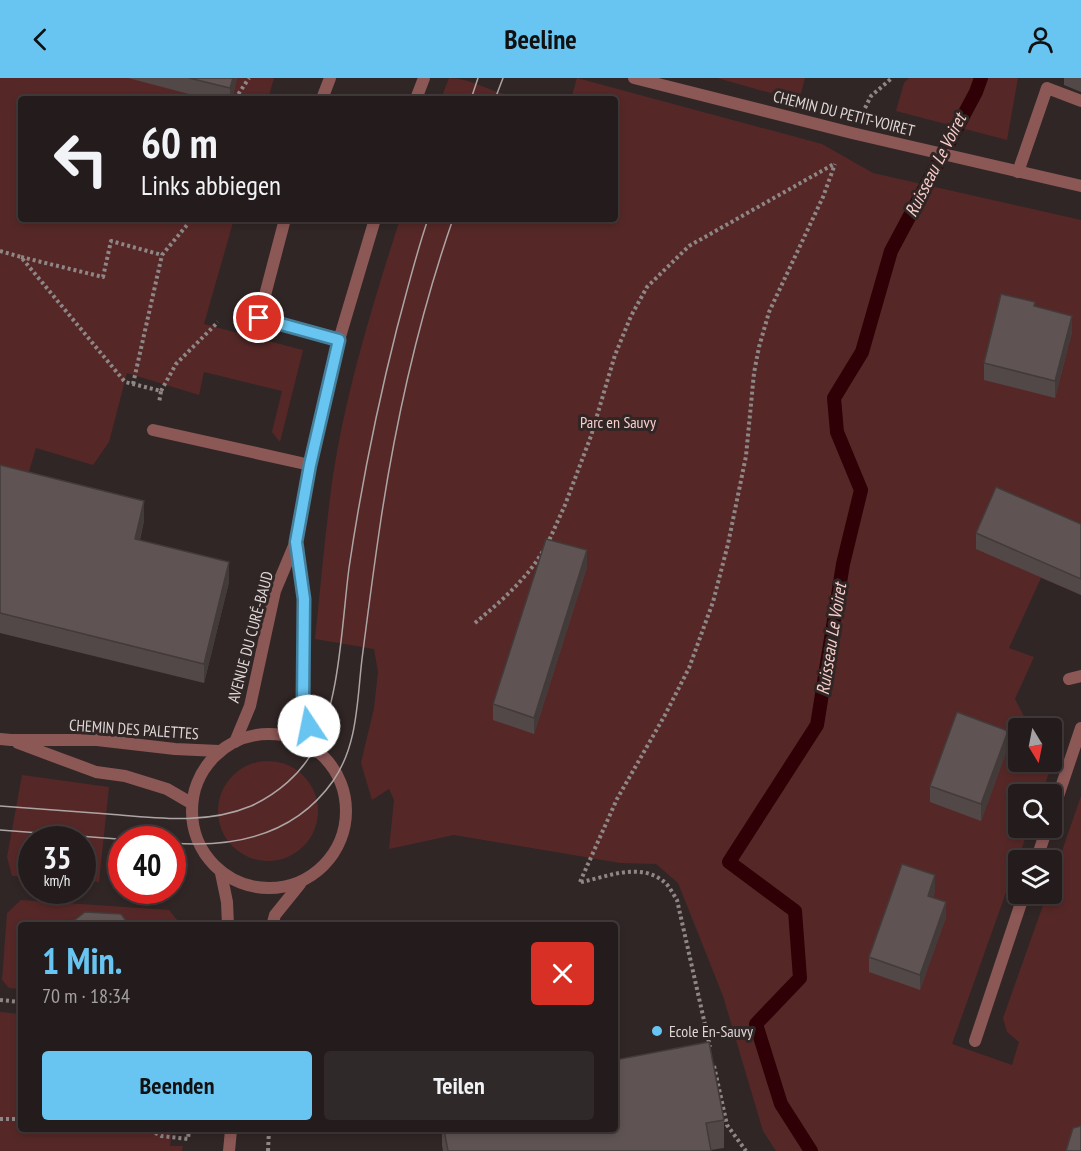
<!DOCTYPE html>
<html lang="de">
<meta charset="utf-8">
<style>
body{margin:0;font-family:"PT Sans Narrow",sans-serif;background:#302929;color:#f1f3f6;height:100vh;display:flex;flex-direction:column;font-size:22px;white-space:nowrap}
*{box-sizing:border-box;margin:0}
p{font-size:20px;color:#a3a1a3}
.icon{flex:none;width:33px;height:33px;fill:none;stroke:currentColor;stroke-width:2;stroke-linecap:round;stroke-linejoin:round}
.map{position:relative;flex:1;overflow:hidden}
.drawer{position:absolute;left:18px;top:844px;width:600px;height:210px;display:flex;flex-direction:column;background:#241c1c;border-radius:6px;box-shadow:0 3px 9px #0003,0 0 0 2px #413a3b}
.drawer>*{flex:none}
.top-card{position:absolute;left:18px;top:18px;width:600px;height:126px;border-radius:6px;box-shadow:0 3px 9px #0003,0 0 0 2px #413a3b;background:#241c1c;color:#f1f3f6;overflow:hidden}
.needle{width:39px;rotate:170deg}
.buttons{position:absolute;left:1008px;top:640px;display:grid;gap:12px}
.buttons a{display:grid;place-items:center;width:54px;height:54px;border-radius:6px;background:#241c1c;box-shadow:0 3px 9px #0003,0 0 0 2px #413a3b;font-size:30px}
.speed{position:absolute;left:18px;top:748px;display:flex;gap:12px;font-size:30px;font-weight:700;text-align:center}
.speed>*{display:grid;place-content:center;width:78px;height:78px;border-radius:50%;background:#241c1c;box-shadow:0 3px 9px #0003,0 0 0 2px #413a3b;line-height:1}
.speed small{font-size:15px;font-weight:400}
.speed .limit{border:9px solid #d22;background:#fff;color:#111}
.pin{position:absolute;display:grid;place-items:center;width:51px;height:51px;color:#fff;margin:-26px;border:3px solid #fff;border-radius:50%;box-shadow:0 2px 6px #0007}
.me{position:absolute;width:66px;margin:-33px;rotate:349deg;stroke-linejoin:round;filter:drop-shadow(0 0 4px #0008)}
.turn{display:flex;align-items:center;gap:21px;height:126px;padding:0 24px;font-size:27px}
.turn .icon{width:78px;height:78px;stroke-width:2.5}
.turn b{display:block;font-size:42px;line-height:51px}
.round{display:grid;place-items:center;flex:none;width:63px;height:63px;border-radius:6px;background:#302929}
.head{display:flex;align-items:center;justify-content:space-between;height:102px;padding:0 24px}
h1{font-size:36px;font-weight:700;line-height:45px;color:#68c4f0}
.primary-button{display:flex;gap:12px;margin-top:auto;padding:12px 24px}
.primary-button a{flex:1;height:69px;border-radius:6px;background:#68c4f0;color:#111;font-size:24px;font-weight:700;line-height:69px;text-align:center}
.primary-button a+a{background:#302929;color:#f1f3f6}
header{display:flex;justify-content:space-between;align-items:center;height:78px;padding:0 24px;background:#68c4f0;color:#111;font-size:27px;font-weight:700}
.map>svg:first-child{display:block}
</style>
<header><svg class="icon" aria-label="back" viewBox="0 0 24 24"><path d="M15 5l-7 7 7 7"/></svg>Beeline<svg class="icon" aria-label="person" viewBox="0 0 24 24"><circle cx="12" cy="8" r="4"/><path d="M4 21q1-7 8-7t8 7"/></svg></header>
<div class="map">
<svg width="1081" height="1073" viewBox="0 0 1081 1073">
<rect width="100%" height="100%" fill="#302625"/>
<g fill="#552827">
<polygon points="0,0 274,0 268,21 21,21 21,141 234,141 204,246 303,272 280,364 272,354 282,313 204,294 199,317 127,295 109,364 93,387 36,370 27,400 0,393"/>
<path d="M449 0C470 0 488 13 509 17 522 19 535 18 548 21H441Z"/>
<path d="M577 0 822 66 873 95 1081 142V517L1041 500 1009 570 1034 579 1015 621 1025 640 1051 651H1018V684H1052V651L1063 656 1041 717H1018V750H1029L952 966 1012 987 1019 964 1007 954 1003 940 1047 816H1052V802L1081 718V1073H776L763 1053 723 918 678 805 656 786 620 785 454 757 389 771 394 722 389 711 372 722 361 685 374 630 378 594 374 571 315 561C320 514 324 467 330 420 342 325 371 232 400 141H615V21H571Z"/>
<polygon points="717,0 805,0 799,23"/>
<polygon points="909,0 1018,0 1007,62 896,33 904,5"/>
<circle cx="268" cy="733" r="50"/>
<polygon points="22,697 109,709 99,804 83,803 82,762 32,762 31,799 12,798 7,779"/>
<polygon points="21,822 169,832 181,847 21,848 21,911 9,910 2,902 7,835"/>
<polygon points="0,934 21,936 21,1052 172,1052 170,1068 183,1068 182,1073 0,1073"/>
</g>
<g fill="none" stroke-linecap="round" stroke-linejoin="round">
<polyline stroke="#2f0005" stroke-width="14" points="811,1073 781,1026 756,946 800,900 795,833 729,784 817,647 843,486 861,412 837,354 834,320 862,274 891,173 976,14 981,0"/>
<g stroke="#8f8686" stroke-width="4" stroke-dasharray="3 3" stroke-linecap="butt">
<polyline points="235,21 249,0"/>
<polyline points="865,30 871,18 892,0"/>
<polyline points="0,173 21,179 125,304 161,313 159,325"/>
<polyline points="21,179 103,199 111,163 162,177"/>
<polyline points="133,306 162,177 192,141"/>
<polyline points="161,313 176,286 218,244"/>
<polyline points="547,467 565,427 591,358 615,277 631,238 647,209 689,168 834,86"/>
<path d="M475 545C500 524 526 502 543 473"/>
<polyline points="580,804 617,721 665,637 689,590 713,524 728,466 746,378 754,295 759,269 769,234 823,119 835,86"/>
<path d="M581 804C607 799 639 784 663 803 669 807 673 816 677 822L710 969"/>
<polyline points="0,922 21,924"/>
<polyline points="714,988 727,1047 746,1073"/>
<polyline points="0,1041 21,1041"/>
<polyline points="150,1052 161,1058 188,1061 189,1052"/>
<polyline points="268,1073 269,1052"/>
</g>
<g stroke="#8c5856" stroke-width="12">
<polyline points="322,21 330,0"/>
<polyline points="1018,94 1047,10 1081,23"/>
<polyline points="285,141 259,240 339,262"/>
<polyline points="153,352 310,387"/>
<polyline points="1052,736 1081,650"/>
<polyline points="1036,783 1047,750"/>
<polyline points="975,963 1024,816"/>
</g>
<g stroke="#8c5856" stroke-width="12">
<polyline points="634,0 852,55 1081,108"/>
<polyline points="1069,601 1081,598"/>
</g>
<g stroke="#8c5856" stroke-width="12">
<polyline points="416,21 424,0"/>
<polyline points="296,465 304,521 303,625 314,671"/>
<circle cx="269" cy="733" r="77"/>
<polyline points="0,661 11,662 97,662 175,671 219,673"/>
<polyline points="235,664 250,628 275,513 296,463 310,387 339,262 375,141"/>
<polyline points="18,665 96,694 125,698 167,711 191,725"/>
<polyline points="221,795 227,824 228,848"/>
<polyline points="272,848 275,837 300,806"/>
<polyline points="229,1073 231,1052"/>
</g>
<g stroke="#ada5a5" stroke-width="1.5">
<polyline points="471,21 478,0"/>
<polyline points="495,21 503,0"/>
<path d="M0 728C36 731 72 733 108 736 156 740 206 747 251 728 277 716 301 696 314 671 340 624 342 543 349 490 361 409 377 329 397 250 407 213 416 176 428 141"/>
<polyline points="0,752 131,762"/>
<path d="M172 765C235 770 295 757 333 703 358 667 357 622 362 581 368 534 374 488 381 441 396 342 420 236 453 141"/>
</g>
</g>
<g fill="#524847">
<polygon points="128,0 237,0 232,21 208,21"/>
<polygon points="1064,0 1081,0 1081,14 1064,7"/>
<polygon points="1035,228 1072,254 1055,320 984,302 984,285"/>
<polygon points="0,387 144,443 140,462 229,504 204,605 0,555"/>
<polygon points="1081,446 1081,517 976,471 976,455"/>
<polygon points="587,489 534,656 493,642 493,626"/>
<polygon points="1008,669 981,743 930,724 930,708"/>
<polygon points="935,812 933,819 946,839 920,912 869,894 869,879"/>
<polygon points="724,1042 724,1070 711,1072 711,1073 443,1073 442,1067 442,1052 615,1052"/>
</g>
<g fill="#423b3a">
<polygon points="233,0 237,0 232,21 230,21 230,10"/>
<polygon points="1072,238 1072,254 1055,320 1055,303"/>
<polygon points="144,423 144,443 135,480 135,461"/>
<polygon points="587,472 587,489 534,656 534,640"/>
<polygon points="229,484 229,504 204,605 204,586"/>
<polygon points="1008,653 1008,669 981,743 981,726"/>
<polygon points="935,797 935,812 928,833 928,818"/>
<polygon points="946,824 946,839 920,912 920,897"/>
</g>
<g fill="#5f5453" stroke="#423b3a" stroke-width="1.5">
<polygon points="189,0 233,0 230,10"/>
<polygon points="1001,216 1035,224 1034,228 1072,238 1055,303 984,285"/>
<polygon points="0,387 144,423 135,461 229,484 204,586 0,535"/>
<polygon points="996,409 1081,446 1081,501 976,455"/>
<polygon points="546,461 587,472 534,640 493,626"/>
<polygon points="957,634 1008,653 981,726 930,708"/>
<polygon points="902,786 935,797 928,818 946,824 920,897 869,879"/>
<polygon points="85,834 121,836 130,848 67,848"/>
<polygon points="709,964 724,1042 706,1045 711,1073 448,1073 444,1052 615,1052 615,982"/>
<polygon points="1081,1048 1081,1073 1066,1073 1073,1050"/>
</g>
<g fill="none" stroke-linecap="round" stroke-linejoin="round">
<defs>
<polyline id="route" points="259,240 339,262 310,387 296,464 304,521 303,625 309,648"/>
</defs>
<use href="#route" stroke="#447f9c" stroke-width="15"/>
<use href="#route" stroke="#68c4f0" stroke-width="10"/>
</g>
<circle fill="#68c4f0" stroke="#302625" stroke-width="2" cx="657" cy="953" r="6"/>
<g text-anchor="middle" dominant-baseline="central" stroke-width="6" stroke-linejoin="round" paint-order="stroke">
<g font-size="16" fill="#ded7d7" stroke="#302625">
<text transform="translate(844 35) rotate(14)">CHEMIN DU PETIT-VOIRET</text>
<text transform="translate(250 559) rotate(-75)">AVENUE DU CURÉ-BAUD</text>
<text transform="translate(134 651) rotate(4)">CHEMIN DES PALETTES</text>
</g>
<g font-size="16" fill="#facecc" stroke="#302625">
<text x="618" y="344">Parc en Sauvy</text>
</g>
<g font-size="16" fill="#ded7d7" stroke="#302625" text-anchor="start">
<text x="669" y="953">Ecole En-Sauvy</text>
</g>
<g font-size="18" font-style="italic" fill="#facecb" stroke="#302625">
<text transform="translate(935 87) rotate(-63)">Ruisseau Le Voiret</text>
<text transform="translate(831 561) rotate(-81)">Ruisseau Le Voiret</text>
</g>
</g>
</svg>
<div class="buttons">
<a><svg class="needle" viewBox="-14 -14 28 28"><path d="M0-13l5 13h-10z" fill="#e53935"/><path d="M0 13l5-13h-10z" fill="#a3a1a3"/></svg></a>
<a><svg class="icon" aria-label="search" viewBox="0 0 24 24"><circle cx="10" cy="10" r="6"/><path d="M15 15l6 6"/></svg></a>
<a><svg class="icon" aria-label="layers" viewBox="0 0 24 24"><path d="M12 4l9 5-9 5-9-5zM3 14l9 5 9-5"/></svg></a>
</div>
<div class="speed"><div>35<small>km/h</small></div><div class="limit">40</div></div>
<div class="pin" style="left:259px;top:240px;background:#d93025"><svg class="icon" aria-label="arrive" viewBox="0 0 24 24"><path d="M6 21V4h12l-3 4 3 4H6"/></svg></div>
<svg class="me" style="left:309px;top:648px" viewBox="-20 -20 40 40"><circle r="19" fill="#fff"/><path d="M0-13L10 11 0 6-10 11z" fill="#68c4f0"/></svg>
<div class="top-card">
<div class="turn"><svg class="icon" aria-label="left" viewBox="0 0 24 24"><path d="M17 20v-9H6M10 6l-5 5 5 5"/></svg><div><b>60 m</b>Links abbiegen</div></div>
</div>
<section class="drawer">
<div class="head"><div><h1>1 Min.</h1><p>70 m · 18:34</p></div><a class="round" style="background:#d93025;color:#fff"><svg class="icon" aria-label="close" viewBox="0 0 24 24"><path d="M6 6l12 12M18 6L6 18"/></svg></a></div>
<div class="primary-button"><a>Beenden</a><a>Teilen</a></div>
</section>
</div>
